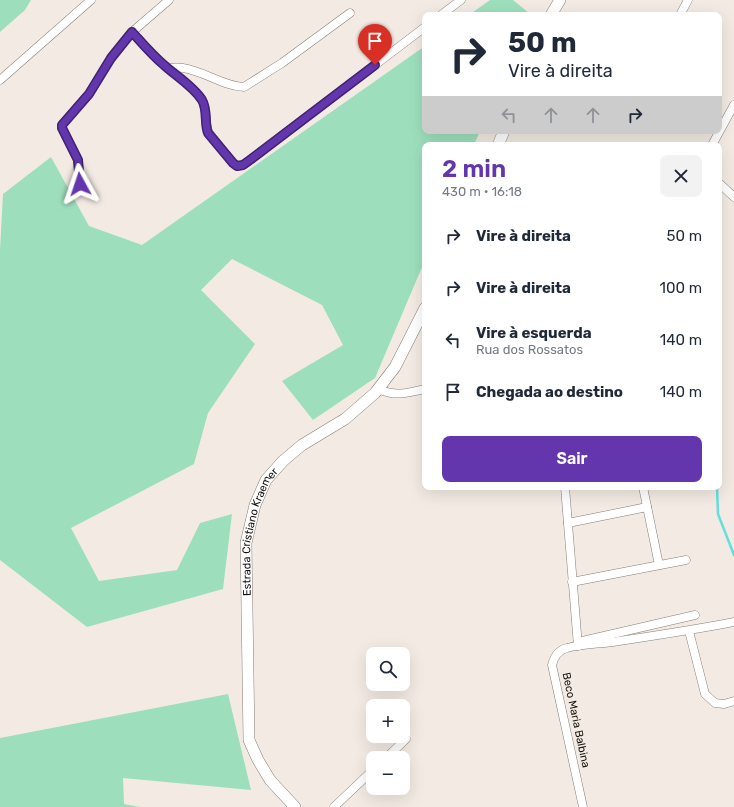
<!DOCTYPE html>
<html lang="pt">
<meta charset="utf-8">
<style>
body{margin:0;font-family:Rubik,sans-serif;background:#f2f2f3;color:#1f2937;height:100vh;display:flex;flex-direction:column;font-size:15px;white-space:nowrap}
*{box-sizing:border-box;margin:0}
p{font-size:13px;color:#747a83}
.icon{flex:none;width:22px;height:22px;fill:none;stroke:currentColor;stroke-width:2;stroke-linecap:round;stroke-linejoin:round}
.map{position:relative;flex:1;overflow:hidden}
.drawer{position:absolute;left:422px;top:142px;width:300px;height:348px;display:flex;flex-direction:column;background:#fff;border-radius:8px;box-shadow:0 4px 16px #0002}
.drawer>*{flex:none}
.top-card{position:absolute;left:422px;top:12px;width:300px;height:122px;border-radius:8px;box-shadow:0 4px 16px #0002;background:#fff;color:#1f2937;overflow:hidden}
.fabs{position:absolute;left:366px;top:647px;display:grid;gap:8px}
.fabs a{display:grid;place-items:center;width:44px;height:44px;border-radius:8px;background:#fff;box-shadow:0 4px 16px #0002;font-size:20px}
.pin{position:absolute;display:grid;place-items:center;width:34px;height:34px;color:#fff;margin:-41px -17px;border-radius:50% 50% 50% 0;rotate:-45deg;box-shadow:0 0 4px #0007}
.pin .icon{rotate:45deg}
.me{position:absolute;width:44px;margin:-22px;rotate:355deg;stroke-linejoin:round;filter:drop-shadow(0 0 3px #0008)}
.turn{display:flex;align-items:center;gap:14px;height:84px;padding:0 20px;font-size:18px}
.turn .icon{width:52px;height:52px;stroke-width:2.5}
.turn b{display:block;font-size:28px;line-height:34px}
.lanes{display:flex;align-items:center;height:38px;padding:0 20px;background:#0003;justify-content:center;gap:20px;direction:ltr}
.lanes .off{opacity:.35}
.round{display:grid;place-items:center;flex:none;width:42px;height:42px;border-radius:8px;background:#f2f2f3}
.head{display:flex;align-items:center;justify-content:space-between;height:68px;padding:0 20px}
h1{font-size:24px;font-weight:600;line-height:30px;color:#6336ae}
.button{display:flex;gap:8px;margin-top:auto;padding:8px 20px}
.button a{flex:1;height:46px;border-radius:8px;background:#6336ae;color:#fff;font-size:16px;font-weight:600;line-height:46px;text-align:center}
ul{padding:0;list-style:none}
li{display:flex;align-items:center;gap:12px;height:52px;padding:0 20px}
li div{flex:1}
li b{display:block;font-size:15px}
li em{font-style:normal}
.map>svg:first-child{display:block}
</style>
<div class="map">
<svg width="734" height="807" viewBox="0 0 734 807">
<rect width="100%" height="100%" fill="#f3ebe3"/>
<g fill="#9ddfbc">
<polygon points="0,0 31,0 25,10 0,32"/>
<polygon points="490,0 513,0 529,13 529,15 469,15"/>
<polygon points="425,46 425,131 480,131 474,145 425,145 425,260 375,378 313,420 282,381 343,345 322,305 232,259 201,290 255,344 208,413 194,464 71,528 99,581 177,570 200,523 232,514 223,589 87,627 0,560 0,250 3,194 51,157 89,226 142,245"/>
<polygon points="228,694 251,790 123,778 124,804 140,807 0,807 0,738"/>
</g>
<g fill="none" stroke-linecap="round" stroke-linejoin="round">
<polyline stroke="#66ddde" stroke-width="2.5" points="717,487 718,514 734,555"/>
<defs>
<g id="street">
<polyline points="441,15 461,0"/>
<polyline points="680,15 688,0"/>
<path d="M132 32C142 43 152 55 164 65 176 76 193 86 202 100 208 110 204 123 209 133L233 163 237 166 243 165 250 160 425 27"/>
<path d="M168 68C173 68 178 67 183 68 204 71 223 86 244 87L282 63 350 13"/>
<polyline points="0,80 91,0"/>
<polyline points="712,145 734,105"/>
<polyline points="719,183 734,197"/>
<polyline points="80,184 78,160 62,128 62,125 89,94 111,59 132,32 169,0"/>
<path d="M378 389C397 397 406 393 425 389"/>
<polyline points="565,487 578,646"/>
<polyline points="643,487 659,565"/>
<polyline points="568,523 647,507"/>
<polyline points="572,582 686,560"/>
<polyline points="689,631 705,694 715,703 724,704 734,701"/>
<polyline points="578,642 695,615"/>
<polyline points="386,758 406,739"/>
<polyline points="334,807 373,770"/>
<path d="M583 807 552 665C554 657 559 650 567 648 580 644 599 644 613 642 653 636 694 630 734 622"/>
</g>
<g id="secondary">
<polyline points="551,15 560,0"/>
<polyline points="498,145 504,131"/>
<path id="s1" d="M295 807 270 780 258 760 249 740 246 543 255 505 266 480 283 461 302 445 345 419 375 393 395 367 425 308"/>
</g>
</defs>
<use href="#street" stroke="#857e77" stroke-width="9"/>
<use href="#secondary" stroke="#857e77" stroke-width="12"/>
<use href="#street" stroke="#fff" stroke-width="8"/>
<use href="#secondary" stroke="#fff" stroke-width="11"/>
</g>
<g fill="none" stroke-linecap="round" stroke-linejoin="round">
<defs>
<path id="route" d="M80 184 78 160 62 128V125L89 94 111 58 132 32C142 43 152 55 164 65 176 76 193 86 202 100 208 110 204 123 208 133L233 163 237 166 243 165 250 160 375 65"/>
</defs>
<use href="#route" stroke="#402371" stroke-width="10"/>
<use href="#route" stroke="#6336ae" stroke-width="7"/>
</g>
<g text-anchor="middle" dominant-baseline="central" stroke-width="3" stroke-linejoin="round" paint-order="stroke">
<g font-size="11" fill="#13100d" stroke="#f3ebe3">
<text stroke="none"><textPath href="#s1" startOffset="293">Estrada Cristiano Kraemer</textPath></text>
<text transform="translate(576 720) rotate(78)">Beco Maria Balbina</text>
</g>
</g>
</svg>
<div class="fabs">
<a><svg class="icon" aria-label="search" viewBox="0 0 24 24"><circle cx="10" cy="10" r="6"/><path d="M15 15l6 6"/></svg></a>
<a>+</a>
<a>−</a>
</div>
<div class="pin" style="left:375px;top:65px;background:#d93025"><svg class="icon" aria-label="arrive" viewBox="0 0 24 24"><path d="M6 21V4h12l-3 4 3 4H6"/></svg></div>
<svg class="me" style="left:80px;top:184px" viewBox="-20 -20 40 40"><path d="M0-17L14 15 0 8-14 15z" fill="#6336ae" stroke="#fff" stroke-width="4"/></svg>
<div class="top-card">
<div class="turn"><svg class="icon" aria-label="right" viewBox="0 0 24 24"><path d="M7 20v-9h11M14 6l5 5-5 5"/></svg><div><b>50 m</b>Vire à direita</div></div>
<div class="lanes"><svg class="icon off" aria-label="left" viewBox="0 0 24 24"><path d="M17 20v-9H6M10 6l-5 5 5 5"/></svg><svg class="icon off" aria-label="ahead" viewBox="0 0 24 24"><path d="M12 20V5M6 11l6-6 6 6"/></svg><svg class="icon off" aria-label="ahead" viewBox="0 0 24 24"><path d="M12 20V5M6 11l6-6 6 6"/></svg><svg class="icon" aria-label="right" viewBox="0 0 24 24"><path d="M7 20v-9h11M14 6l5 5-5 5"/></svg></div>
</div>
<section class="drawer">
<div class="head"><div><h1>2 min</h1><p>430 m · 16:18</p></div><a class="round"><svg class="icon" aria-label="close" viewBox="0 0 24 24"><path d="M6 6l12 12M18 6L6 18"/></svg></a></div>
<ul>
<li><svg class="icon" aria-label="right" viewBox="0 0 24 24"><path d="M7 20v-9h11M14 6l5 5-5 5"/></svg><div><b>Vire à direita</b></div><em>50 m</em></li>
<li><svg class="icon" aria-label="right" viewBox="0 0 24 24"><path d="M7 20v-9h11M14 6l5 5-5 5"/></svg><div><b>Vire à direita</b></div><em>100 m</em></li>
<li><svg class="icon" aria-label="left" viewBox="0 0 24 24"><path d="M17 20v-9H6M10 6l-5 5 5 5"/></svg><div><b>Vire à esquerda</b><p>Rua dos Rossatos</p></div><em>140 m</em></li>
<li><svg class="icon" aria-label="arrive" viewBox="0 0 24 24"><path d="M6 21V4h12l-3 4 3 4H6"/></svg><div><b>Chegada ao destino</b></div><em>140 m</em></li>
</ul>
<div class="button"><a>Sair</a></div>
</section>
</div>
